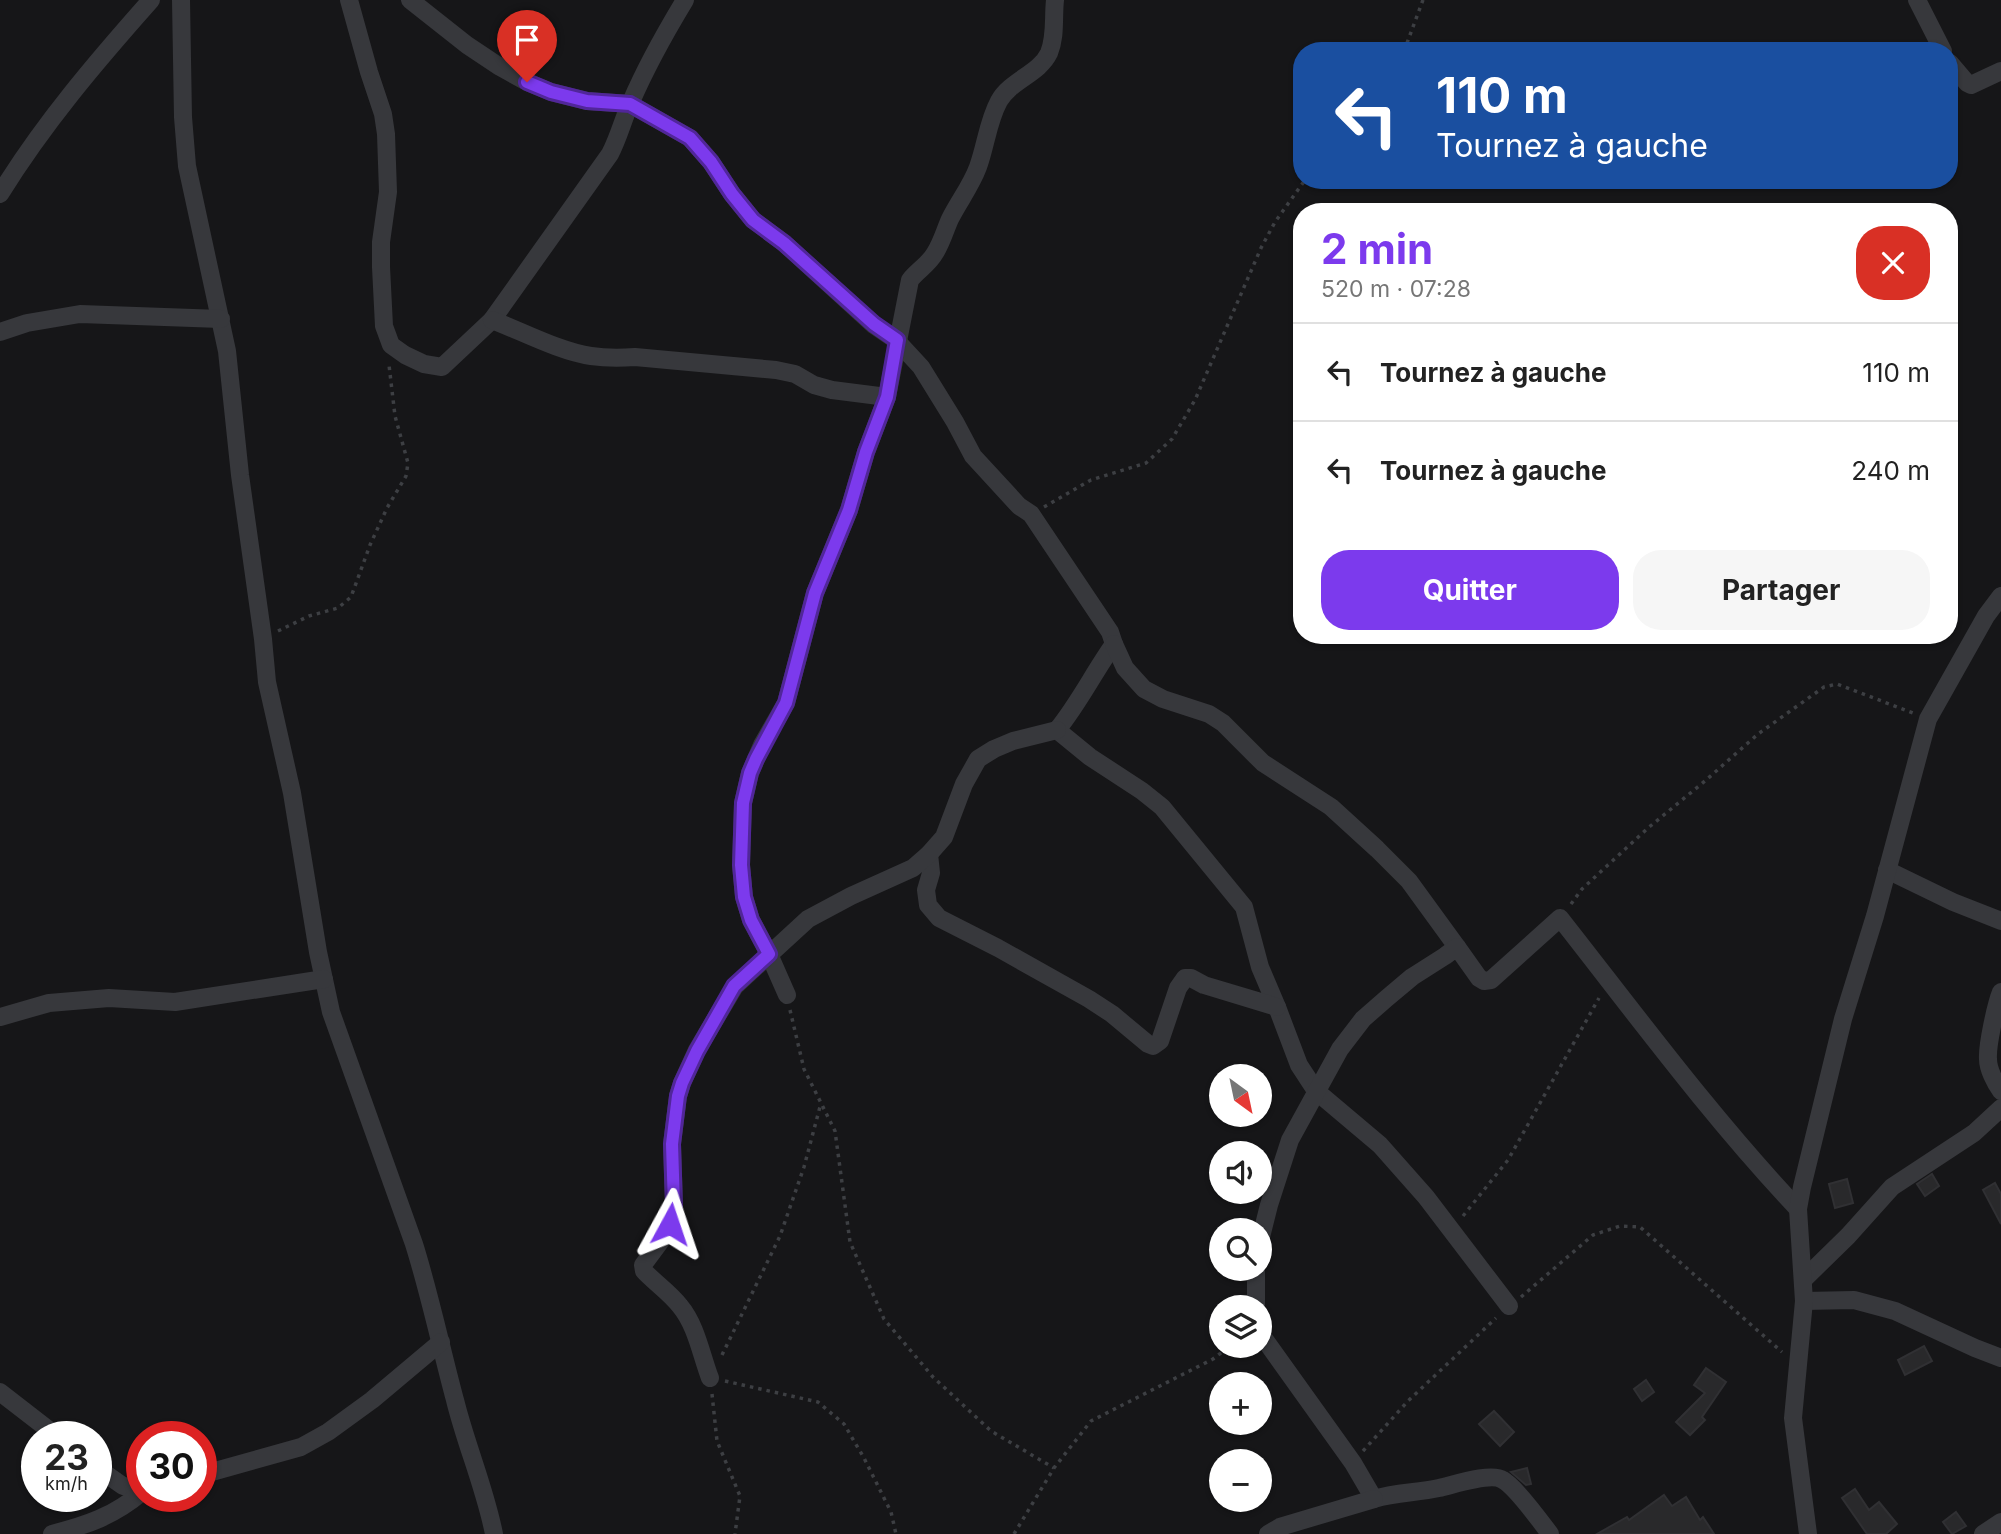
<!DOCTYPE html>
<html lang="fr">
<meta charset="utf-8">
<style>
body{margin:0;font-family:Inter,sans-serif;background:#f6f6f6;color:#222;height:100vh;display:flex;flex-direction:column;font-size:26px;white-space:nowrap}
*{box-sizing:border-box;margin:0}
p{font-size:23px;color:#767676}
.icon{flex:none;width:38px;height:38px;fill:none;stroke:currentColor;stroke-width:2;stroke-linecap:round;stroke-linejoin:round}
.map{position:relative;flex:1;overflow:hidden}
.details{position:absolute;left:1293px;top:203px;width:665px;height:441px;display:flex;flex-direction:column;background:#fff;border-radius:28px;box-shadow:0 2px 5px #0004}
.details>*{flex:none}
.hud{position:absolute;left:1293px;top:42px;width:665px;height:147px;border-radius:28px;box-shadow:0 2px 5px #0004;background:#1a4fa0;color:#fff;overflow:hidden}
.needle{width:46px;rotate:147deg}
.controls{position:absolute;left:1209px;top:1064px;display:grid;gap:14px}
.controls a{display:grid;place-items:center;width:63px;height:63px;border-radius:50%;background:#fff;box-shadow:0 2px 5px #0004;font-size:35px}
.speed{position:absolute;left:21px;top:1421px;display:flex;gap:14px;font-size:35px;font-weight:700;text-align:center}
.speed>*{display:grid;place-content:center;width:91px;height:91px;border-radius:50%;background:#fff;box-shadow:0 2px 5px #0004;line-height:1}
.speed small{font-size:18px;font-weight:400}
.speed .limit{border:10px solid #d22;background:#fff;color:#111}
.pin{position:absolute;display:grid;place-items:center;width:60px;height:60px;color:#fff;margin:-72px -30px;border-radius:50% 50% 50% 0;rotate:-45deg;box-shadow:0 0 7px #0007}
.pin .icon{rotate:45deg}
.me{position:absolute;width:77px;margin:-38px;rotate:5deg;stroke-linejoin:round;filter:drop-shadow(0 0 5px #0008)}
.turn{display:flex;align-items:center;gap:24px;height:147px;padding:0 28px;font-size:32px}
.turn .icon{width:91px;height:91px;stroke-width:2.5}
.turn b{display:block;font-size:49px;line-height:60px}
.round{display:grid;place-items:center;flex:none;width:74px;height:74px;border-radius:28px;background:#f6f6f6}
.head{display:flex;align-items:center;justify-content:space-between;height:119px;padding:0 28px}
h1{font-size:42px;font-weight:700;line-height:52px;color:#7c3aed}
.cta{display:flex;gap:14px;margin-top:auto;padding:14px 28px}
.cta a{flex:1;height:80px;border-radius:28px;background:#7c3aed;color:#fff;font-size:28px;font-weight:700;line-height:80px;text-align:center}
.cta a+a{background:#f6f6f6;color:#222}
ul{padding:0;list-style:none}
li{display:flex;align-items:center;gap:21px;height:98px;padding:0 28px;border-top:2px solid #e0e0e0}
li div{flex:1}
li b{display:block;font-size:26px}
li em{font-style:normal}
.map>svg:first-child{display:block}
</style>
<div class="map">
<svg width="2001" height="1534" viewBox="0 0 2001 1534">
<rect width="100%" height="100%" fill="#161618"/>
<g fill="#29292b" stroke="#303033" stroke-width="2">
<polygon points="1932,1174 1939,1186 1925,1196 1917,1184"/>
<polygon points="1847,1179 1853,1203 1835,1208 1829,1184"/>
<polygon points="1995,1183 2001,1194 2001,1224 1983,1190"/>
<polygon points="1924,1346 1932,1361 1905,1375 1898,1360"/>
<polygon points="1706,1368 1726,1382 1702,1417 1705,1420 1690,1435 1676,1422 1705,1393 1694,1385"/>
<polygon points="1646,1380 1654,1392 1642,1401 1634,1389"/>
<polygon points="1494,1411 1514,1432 1500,1446 1479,1424"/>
<polygon points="1527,1468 1531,1484 1526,1485 1511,1472"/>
<polygon points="1855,1489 1869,1510 1879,1502 1897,1524 1886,1534 1867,1534 1842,1498"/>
<polygon points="1664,1495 1672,1506 1686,1497 1700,1520 1703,1517 1714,1534 1597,1534 1627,1517 1629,1520"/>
<polygon points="1956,1512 1966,1526 1952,1534 1943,1522"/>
</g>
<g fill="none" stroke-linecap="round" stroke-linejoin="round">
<g stroke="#3d3f43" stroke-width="3.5" stroke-dasharray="3.5 5" stroke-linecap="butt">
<polyline points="1404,51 1423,0"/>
<polyline points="1044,507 1091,480 1146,463 1172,439 1195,400 1261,248 1275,222 1305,180"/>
<polyline points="278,631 309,616 338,608 351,597 370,545 387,508 406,476 408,463 395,416 389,365"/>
<polyline points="1571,904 1582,889 1648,828 1705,781 1758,734 1824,687 1837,684 1913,713"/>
<polyline points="790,1010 804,1069 835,1131 850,1242 884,1319 933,1377 991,1431 1054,1468"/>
<polyline points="1463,1216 1508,1160 1599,998"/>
<polyline points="1521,1297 1593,1235 1620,1226 1640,1227 1782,1352"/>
<polyline points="722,1355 780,1236 804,1167 821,1103"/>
<polyline points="725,1381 818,1402 844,1424 864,1458 891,1512 896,1534"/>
<polyline points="712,1394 717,1441 740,1496 735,1534"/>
<polyline points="1363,1451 1408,1401 1496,1318"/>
<polyline points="1014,1534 1054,1468 1091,1421 1213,1359 1230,1346"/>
</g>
<g stroke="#37383c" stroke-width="18">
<path d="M181 0 183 117 187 166 227 351 240 475 263 639 267 682 292 793 318 952 331 1012 414 1244C430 1295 441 1348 455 1400 466 1445 485 1488 494 1534"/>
<path d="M349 0 369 72 383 114 386 134 388 192 381 242V267L384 326 391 345 405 355 424 364 442 367 492 320 610 154C619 137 623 119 631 102 646 67 665 33 685 0"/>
<path d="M410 0 467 45 500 67 527 82 551 92 587 101 630 104 690 138 711 162 732 194 753 220 784 243 874 325 896 340 921 367 955 422 973 456 1019 506 1031 514 1110 632 1114 644C1094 672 1079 703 1057 730L1090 757 1142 791 1162 807 1244 907 1260 967 1277 1007 1299 1065 1316 1091 1380 1145 1426 1197 1509 1306"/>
<polyline points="1917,0 1943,51"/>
<polyline points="1950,63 1967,83 1971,85 2001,71"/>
<path d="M0 194C44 123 96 62 151 0"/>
<path d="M492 320C521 331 561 352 591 356 605 358 620 358 635 357L776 370 795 374 814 385 832 390 887 397"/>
<polyline points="0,332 27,323 80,314 221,319"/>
<polyline points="1114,644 1125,668 1144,689 1163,699 1209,714 1223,723 1263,763 1331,807 1377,849 1409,881 1457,947"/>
<polyline points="929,854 931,873 926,890 928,905 939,918 998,948 1089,999 1112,1014 1148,1044 1153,1046 1160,1041 1178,988 1185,978 1191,978 1204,985 1277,1007"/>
<polyline points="1887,870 1953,902 2001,921"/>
<path d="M2001 992C1996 1004 1987 1046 1988 1059 1988 1069 1995 1083 2001 1091"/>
<path d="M787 995 769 954 751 920 744 897 741 865 743 803 750 773 762 745 786 703 815 593 849 510 866 452 887 397 910 280C918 270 929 264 935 253 942 242 945 230 950 219 959 201 971 186 978 167 986 145 988 121 999 101 1011 80 1039 74 1049 53 1056 36 1053 18 1055 0"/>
<polyline points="0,1017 49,1003 109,998 175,1002 324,979"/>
<path d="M1260 1241 1269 1205 1290 1140 1340 1049 1363 1019 1387 998 1412 977 1445 956 1457 947 1479 978 1484 981 1491 980 1560 918C1637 1016 1712 1118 1798 1209"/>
<polyline points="1803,1280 1848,1236 1892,1187 1974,1133 2001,1108"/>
<polyline points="1804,1301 1854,1300 1895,1311 1975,1348 2001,1358"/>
<polyline points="1256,1307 1256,1269"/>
<path d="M1260 1333 1353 1463 1374 1499C1395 1492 1417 1493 1439 1488 1453 1485 1491 1472 1503 1480 1516 1487 1541 1522 1550 1534"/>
<path d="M710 1378C701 1354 696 1325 680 1306 669 1292 655 1283 644 1271L643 1265 666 1234 674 1206 672 1144 678 1096 682 1083 697 1050 735 986 808 919 851 896 913 868 929 854 944 837 964 784 978 759 994 749 1013 741 1057 730"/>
<polyline points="0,1392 58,1437"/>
<polyline points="96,1467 123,1486 142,1488"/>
<polyline points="201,1475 301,1447 328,1432 372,1400 441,1342"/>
<path d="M52 1534C87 1525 114 1516 142 1492"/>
<polyline points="1268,1534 1280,1527 1374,1499"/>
<polyline points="1808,1534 1793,1418 1804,1301 1798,1209 1802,1187 1843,1019 1875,916 1928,719 1986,616 2001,596"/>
<polyline points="1983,1534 2001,1522"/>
</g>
</g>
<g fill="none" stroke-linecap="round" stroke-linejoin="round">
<defs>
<polyline id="route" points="527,82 551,92 587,101 630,104 690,138 711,162 732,194 753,220 784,243 874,324 897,340 887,397 866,452 849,510 815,593 786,703 756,759 750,773 743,803 741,865 744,897 751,920 769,954 734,986 697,1051 682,1083 678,1096 672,1144 674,1206 670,1224"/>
</defs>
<use href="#route" stroke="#51269a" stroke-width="18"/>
<use href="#route" stroke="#7c3aed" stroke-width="12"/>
</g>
</svg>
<div class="controls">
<a><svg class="needle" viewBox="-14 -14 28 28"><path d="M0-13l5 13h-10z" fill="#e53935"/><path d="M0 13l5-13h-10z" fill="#767676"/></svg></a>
<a><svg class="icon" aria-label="sound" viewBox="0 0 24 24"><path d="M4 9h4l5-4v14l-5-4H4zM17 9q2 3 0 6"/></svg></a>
<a><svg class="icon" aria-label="search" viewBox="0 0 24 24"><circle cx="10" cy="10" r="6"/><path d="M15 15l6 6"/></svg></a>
<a><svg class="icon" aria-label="layers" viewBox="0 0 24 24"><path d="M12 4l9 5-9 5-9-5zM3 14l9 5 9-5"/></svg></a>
<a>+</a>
<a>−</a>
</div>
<div class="speed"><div>23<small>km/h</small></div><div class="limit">30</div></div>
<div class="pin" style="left:527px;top:82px;background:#d93025"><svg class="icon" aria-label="arrive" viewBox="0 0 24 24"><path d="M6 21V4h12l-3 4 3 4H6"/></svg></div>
<svg class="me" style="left:670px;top:1224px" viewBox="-20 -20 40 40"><path d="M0-17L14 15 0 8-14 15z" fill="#7c3aed" stroke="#fff" stroke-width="4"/></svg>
<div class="hud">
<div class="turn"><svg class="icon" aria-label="left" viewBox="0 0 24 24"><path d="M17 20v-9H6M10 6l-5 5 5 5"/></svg><div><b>110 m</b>Tournez à gauche</div></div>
</div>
<section class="details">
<div class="head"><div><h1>2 min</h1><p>520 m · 07:28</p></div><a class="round" style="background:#d93025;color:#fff"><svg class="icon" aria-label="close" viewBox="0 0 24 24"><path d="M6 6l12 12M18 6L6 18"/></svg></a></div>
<ul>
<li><svg class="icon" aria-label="left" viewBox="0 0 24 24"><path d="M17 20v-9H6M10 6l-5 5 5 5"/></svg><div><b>Tournez à gauche</b></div><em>110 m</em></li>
<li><svg class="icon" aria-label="left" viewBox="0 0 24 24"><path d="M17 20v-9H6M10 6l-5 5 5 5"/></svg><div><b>Tournez à gauche</b></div><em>240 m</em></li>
</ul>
<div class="cta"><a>Quitter</a><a>Partager</a></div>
</section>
</div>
